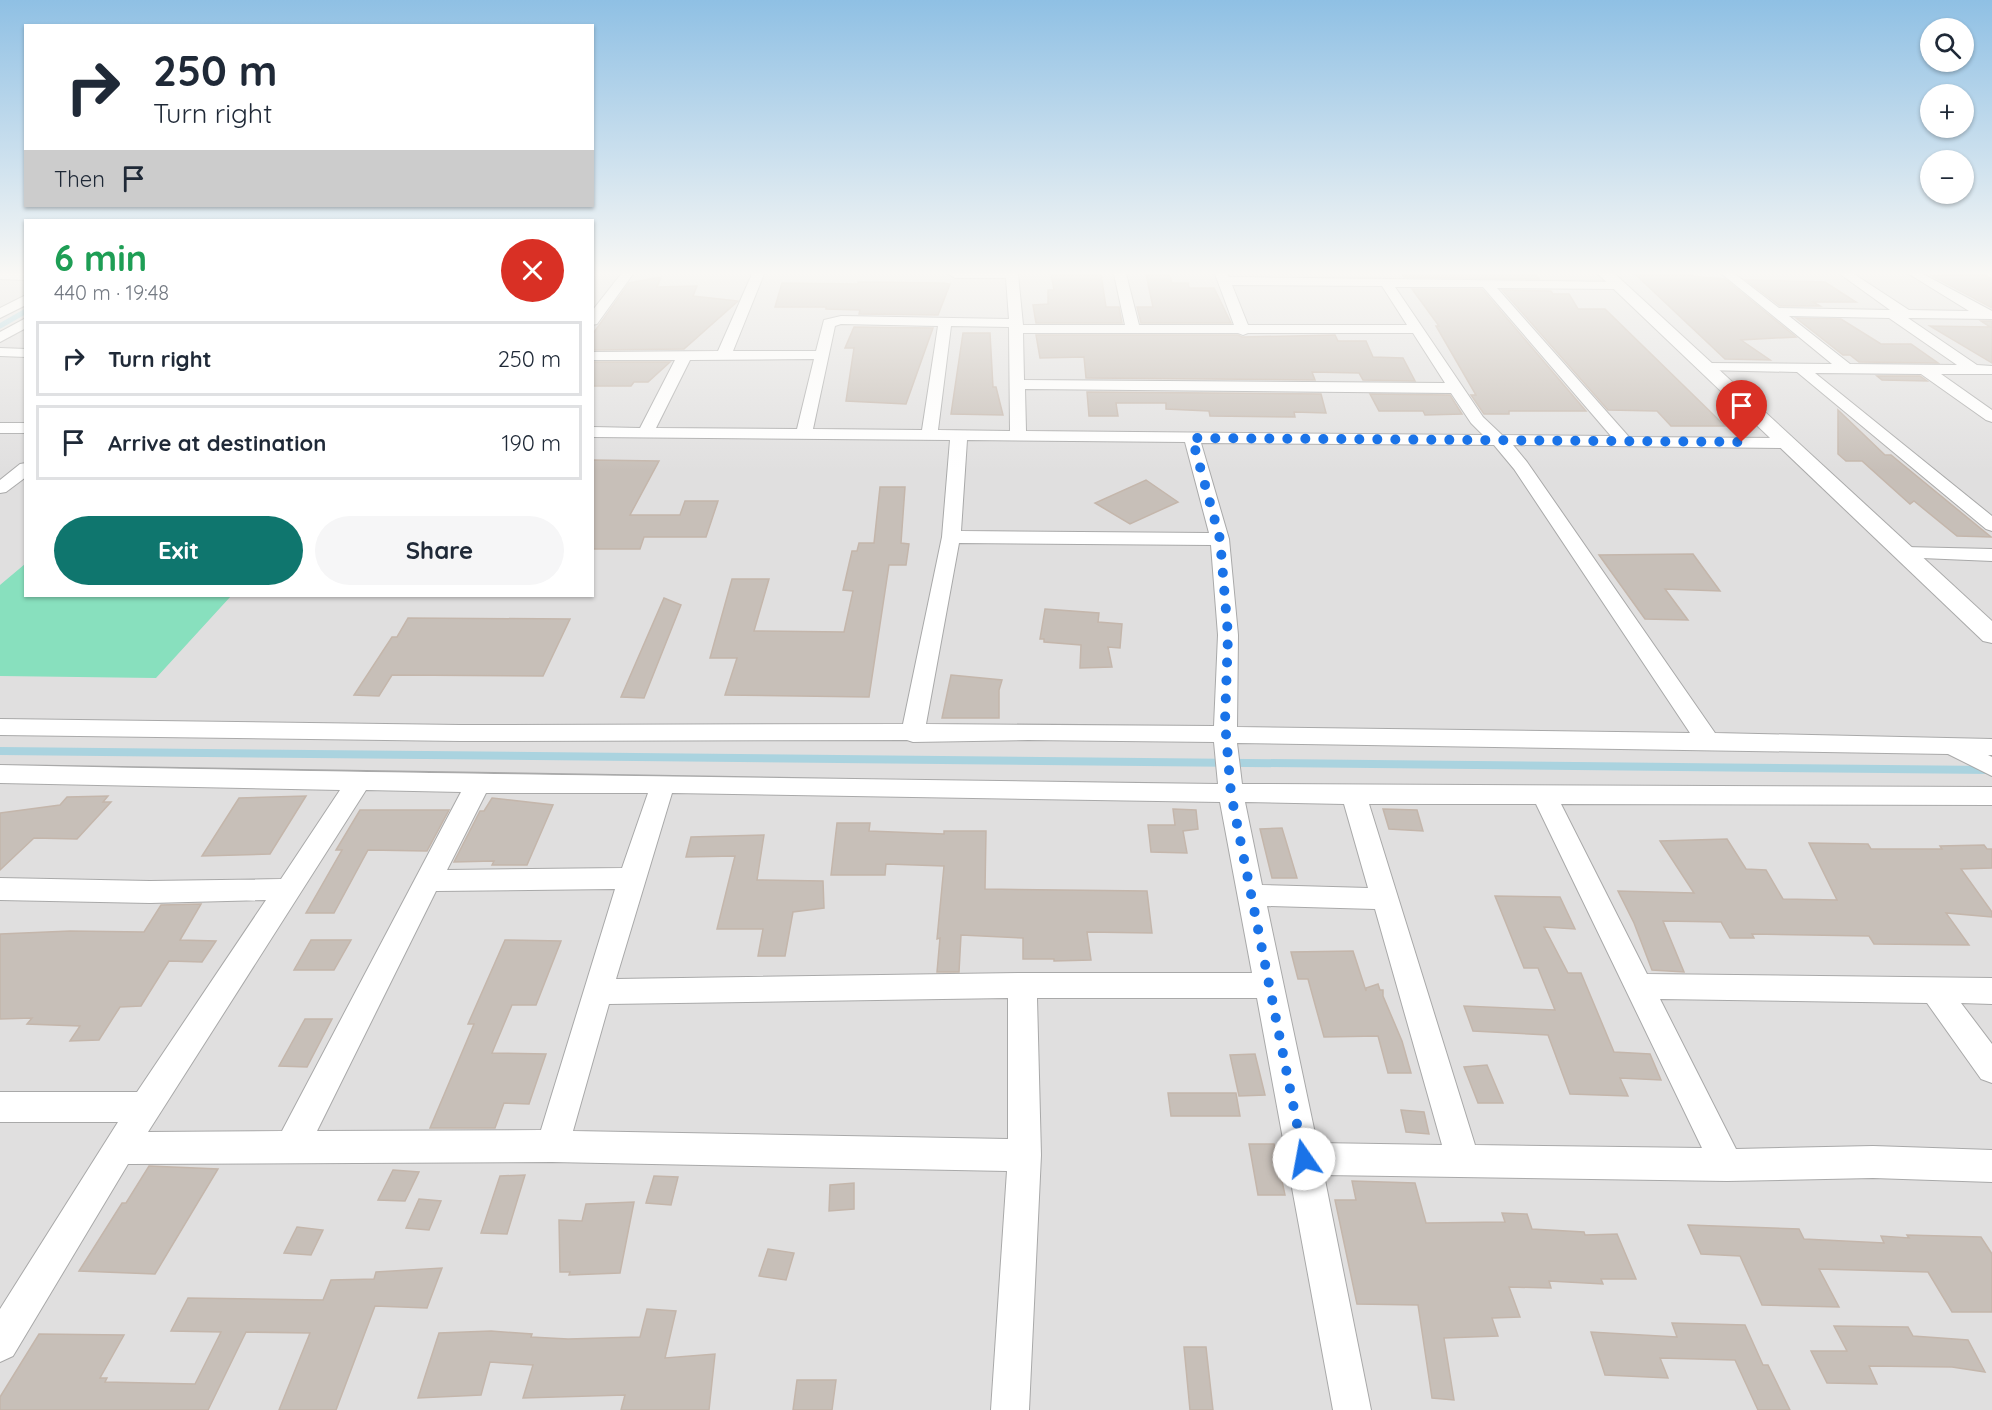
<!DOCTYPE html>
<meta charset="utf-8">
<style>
body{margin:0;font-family:Quicksand,sans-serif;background:#f6f6f7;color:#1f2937;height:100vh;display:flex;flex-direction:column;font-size:22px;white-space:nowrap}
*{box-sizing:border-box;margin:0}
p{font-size:20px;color:#747a83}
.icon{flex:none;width:33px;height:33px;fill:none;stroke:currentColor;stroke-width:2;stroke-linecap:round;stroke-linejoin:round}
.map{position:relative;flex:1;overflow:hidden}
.drawer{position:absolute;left:24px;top:219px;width:570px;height:378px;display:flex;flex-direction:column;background:#fff;border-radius:0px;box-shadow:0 2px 4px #0004}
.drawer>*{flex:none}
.banner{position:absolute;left:24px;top:24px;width:570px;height:183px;border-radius:0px;box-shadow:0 2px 4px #0004;background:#fff;color:#1f2937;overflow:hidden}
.fabs{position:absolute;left:1920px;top:18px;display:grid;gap:12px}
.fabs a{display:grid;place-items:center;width:54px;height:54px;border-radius:50%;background:#fff;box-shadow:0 2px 4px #0004;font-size:30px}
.pin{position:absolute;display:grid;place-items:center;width:51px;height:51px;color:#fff;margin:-62px -26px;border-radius:50% 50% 50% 0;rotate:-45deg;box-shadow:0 0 6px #0007}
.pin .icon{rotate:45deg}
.me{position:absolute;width:66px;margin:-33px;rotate:348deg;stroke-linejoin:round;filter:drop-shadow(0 0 4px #0008)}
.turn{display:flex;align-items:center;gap:21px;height:126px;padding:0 30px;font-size:27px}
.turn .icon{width:78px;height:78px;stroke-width:2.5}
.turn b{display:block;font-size:42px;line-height:51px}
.then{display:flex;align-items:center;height:57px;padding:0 30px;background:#0003;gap:12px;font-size:22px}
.round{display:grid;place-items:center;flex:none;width:63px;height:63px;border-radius:32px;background:#f6f6f7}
.overview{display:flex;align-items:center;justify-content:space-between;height:102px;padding:0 30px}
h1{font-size:36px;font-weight:700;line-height:45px;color:#1e9e55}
.cta{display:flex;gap:12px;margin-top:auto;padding:12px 30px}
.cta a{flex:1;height:69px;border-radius:36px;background:#0f766e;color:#fff;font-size:24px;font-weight:700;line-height:69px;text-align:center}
.cta a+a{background:#f6f6f7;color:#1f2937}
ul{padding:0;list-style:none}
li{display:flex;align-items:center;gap:18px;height:75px;margin:0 12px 9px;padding:0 18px;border:3px solid #e0e1e3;border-radius:0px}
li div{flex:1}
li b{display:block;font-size:22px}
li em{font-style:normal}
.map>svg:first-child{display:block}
</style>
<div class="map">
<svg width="1992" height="1410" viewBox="0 0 1992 1410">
<rect width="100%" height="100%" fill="#f2efe9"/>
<polygon fill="#e0dfdf" points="0,274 25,274 26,596 592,596 593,274 1992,274 1992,1410 0,1410"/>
<polygon fill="#88e0be" points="25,564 26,596 231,596 156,678 0,676 0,585"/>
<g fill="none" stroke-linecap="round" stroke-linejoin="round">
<polyline stroke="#aad3df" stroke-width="5" points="0,326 26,311"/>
<polyline stroke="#aad3df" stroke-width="8" points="0,751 1992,770"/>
</g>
<g fill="#c7bfb8" stroke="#c4b6ab" stroke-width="1.5">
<polygon points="1051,274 1101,274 1106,307 1119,307 1122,323 1036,323 1033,305 1048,304 1048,290 1054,290"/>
<polygon points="1146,274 1169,274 1172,283 1188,283 1189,288 1214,288 1231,323 1141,323 1137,307 1153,307"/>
<polygon points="1402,274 1534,274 1539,279 1404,277"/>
<polygon points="1635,274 1689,274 1692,276 1725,279 1796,337 1741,340 1770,360 1725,359"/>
<polygon points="1982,274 1992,279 1992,308 1932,276"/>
<polygon points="661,277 657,287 697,286 693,296 738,301 684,349 592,350 592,335 629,283"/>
<polygon points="1746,280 1825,282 1856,302 1813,302 1820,306 1780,306"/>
<polygon points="858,282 944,283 950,284 938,315 859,314 860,310 826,309 826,307 775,307 782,283 858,284"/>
<polygon points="1412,289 1482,289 1586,411 1509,411 1509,414 1484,414 1471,395 1476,395 1436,326 1439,326"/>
<polygon points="1502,290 1551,291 1553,294 1569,294 1578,309 1605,309 1725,426 1671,426 1657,411 1608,410"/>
<polygon points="1796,318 1841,319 1881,344 1911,344 1938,363 1859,362 1850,355 1843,355"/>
<polygon points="1981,321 1992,321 1992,363 1930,326 1990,327"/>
<polygon points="854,327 933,328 906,404 846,401 854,348 845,348"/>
<polygon points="963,333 990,333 993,387 996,387 1003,415 951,414"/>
<polygon points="1036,335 1238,335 1242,337 1335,335 1338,341 1366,341 1373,357 1403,358 1415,381 1363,380 1359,373 1312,372 1315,380 1086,378 1084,357 1040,358"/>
<polygon points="592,362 670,362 648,382 634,382 631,386 592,386"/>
<polygon points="1877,376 1920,376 1927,381 1882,380"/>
<polygon points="1087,392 1321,394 1326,413 1294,412 1295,417 1210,416 1209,411 1166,409 1166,403 1116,403 1118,416 1089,416"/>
<polygon points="1370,394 1450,395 1462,414 1425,415 1423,411 1379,411"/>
<polygon points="1838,410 1885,455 1891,455 1991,537 1957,536 1914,501 1910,504 1862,461 1846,461 1838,454"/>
<polygon points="592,460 659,461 630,515 680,515 685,501 718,501 706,537 644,537 640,549 592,549"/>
<polygon points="1146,480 1178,502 1130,524 1095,503"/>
<polygon points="880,487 905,487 901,543 909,544 906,565 889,565 869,697 725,695 737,658 710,658 732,579 769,579 754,631 844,632 853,591 843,590 852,551 857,551 859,543 874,543"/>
<polygon points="1693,554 1720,591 1665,589 1688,620 1645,619 1599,555"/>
<polygon points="664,598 681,605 644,698 621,697"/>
<polygon points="1045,609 1099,613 1098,622 1122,624 1120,648 1108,647 1112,667 1080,668 1081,645 1044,642 1044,639 1040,639"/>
<polygon points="408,618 570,619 543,676 392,675 379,696 354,695 392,637 397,637"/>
<polygon points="951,675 1002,680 999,690 999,718 942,718"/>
<polygon points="108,796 103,802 111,802 77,839 34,838 0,870 0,813 60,805 67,797"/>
<polygon points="306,796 270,854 202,856 239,798"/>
<polygon points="492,798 553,805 527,865 492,865 494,861 454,862 480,811 484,811"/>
<polygon points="1173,809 1196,810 1198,829 1183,831 1187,853 1151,852 1148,825 1175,825"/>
<polygon points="1383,809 1417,810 1423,831 1389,829"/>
<polygon points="360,810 449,810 427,851 368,850 334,913 306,913 342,850 336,850"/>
<polygon points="837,823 870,823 869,831 944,834 944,831 986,831 985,889 1147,891 1152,933 1087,932 1091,960 1054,961 1054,959 1023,959 1023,938 961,935 959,972 937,972 940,938 937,939 944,866 886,864 885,875 831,875"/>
<polygon points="1282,828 1297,878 1272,878 1260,829"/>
<polygon points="764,835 757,880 823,881 824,908 793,912 785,956 758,956 763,929 717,929 735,856 686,857 691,837"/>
<polygon points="1727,839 1746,869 1766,870 1783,899 1837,900 1809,843 1868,844 1871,849 1942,849 1940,846 1984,845 1987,849 1992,849 1992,868 1961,869 1992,912 1992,917 1946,913 1969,945 1874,944 1869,936 1752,934 1754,938 1730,938 1721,922 1663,921 1684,972 1652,970 1634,923 1618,891 1694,893 1660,841"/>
<polygon points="1495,896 1560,897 1575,929 1544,927 1568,973 1581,973 1614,1052 1650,1054 1661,1080 1620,1078 1628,1096 1570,1094 1548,1035 1473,1031 1464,1006 1555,1010 1538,968 1524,968"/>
<polygon points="201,904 180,940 216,941 202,962 169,961 141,1006 120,1007 99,1040 70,1041 80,1026 27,1024 32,1018 0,1019 0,934 70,931 144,932 161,905"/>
<polygon points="311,940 351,940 334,970 294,970"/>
<polygon points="505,940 561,941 536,1005 512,1005 492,1053 546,1054 529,1104 504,1103 495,1128 430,1128 474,1024 468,1024"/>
<polygon points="1353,951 1366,991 1366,988 1378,984 1380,990 1383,990 1383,996 1402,1041 1411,1073 1388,1073 1378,1036 1324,1037 1308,979 1298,979 1291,952"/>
<polygon points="305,1019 332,1019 307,1067 279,1066"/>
<polygon points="1255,1054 1265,1095 1239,1096 1230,1055"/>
<polygon points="1487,1065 1503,1103 1478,1103 1464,1067"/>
<polygon points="1168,1093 1236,1093 1240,1116 1171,1116"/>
<polygon points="1401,1110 1424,1112 1429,1134 1406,1132"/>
<polygon points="1249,1144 1274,1144 1285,1195 1258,1195"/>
<polygon points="149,1166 218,1169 155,1274 79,1271 122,1203 126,1203"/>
<polygon points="393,1170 419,1172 405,1201 378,1200"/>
<polygon points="525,1175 507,1234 481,1233 500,1176"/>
<polygon points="654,1176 678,1177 671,1205 646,1203"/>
<polygon points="1352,1181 1415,1183 1426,1223 1505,1222 1502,1213 1527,1214 1532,1229 1584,1232 1585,1235 1617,1234 1636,1279 1601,1279 1603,1284 1549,1281 1551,1288 1509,1287 1520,1317 1492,1318 1498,1336 1444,1338 1454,1400 1432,1398 1418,1305 1357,1304 1335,1200 1356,1200"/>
<polygon points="854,1183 854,1209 829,1211 830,1185"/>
<polygon points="419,1199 441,1201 429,1230 406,1228"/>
<polygon points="634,1202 620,1273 569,1275 570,1272 560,1272 559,1220 582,1221 586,1204"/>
<polygon points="1688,1225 1799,1229 1804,1239 1884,1243 1881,1236 1909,1238 1907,1235 1981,1237 1992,1254 1992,1312 1952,1312 1928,1272 1819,1269 1839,1307 1762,1305 1740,1256 1701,1254"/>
<polygon points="297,1227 323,1230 311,1255 284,1253"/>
<polygon points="768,1249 794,1253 786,1280 759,1276"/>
<polygon points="442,1268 427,1308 375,1306 336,1410 279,1410 310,1333 246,1332 208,1410 0,1410 0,1397 39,1334 124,1335 100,1378 107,1378 105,1382 195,1384 221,1332 171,1331 188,1298 323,1300 331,1280 374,1279 376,1272"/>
<polygon points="647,1309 676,1311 665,1358 715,1354 709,1410 621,1410 625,1395 523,1398 533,1365 490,1362 481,1395 418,1398 439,1333 491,1331 532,1334 531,1337 568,1339 640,1337"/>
<polygon points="1672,1323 1745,1325 1763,1365 1768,1365 1790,1410 1758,1410 1735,1360 1660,1358 1668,1378 1605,1375 1591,1332 1677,1337"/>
<polygon points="1834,1326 1908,1327 1913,1336 1968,1340 1985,1372 1952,1367 1869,1366 1877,1384 1827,1383 1811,1351 1847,1351"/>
<polygon points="1184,1347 1206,1347 1213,1410 1190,1410"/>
<polygon points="797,1380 836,1380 832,1410 793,1410"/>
</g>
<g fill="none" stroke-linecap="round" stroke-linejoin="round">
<defs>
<g id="minor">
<polygon points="0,274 26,274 26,280 0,279"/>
<polygon points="621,274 633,274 597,324 592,325 592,311"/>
<path d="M752 274H764L733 351H816L824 320 841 316 1009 319 1006 278H955L949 274H1018L1023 325H1125L1114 274H1126L1139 325H1234L1215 274H1227L1229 277 1623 282 1624 285 1618 289 1497 288 1629 437 1789 438 1797 443 1789 448 1513 445 1527 462 1715 733 1992 739V755H1988L1992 757V776L1948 754 1237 743 1242 784 1992 787V805L1561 804 1647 974 1992 978V1004L1961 1003 1992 1044V1083L1981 1079 1927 1003 1660 999 1736 1149 1873 1146 1992 1150V1182L1873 1178 1727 1181 1324 1175 1371 1410H1333L1257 998H1037L1041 1155 1029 1410H991L1007 1171 552 1162 128 1164 13 1356 0 1362V1309L118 1122H0V1092H137L266 900 150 903 0 900V878L150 881 281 879 340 790 0 783V765C406 774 812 778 1218 784L1214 742 1028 740 913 742 907 740 460 741 0 735V719L460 725 903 724 942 537 950 440 592 437V427L640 428 675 360H592V352L718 351ZM1232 285 1382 286 1407 325H1248ZM1395 287H1483L1611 436 1502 435 1483 417ZM841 324 938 326 922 430 813 429 835 326ZM951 326 1009 327 1010 431 938 430ZM1023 333H1238L1243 335 1248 333H1413L1445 383 1024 380ZM814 359 797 429 656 428 690 360ZM1025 389 1451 393 1471 423 1483 435 1026 431ZM967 440 1185 442 1209 533 961 531ZM1201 443 1494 445 1514 469 1690 733 1237 727 1238 635 1229 539ZM959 543 1211 545 1218 635 1214 726 926 724ZM366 790 461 792 282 1131 148 1132ZM486 793H648L622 868 447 870ZM672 793 1220 802 1252 973H1022L616 979ZM1245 802 1344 804 1368 888 1262 885ZM1369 804H1536L1702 1148 1475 1145ZM615 889 541 1130 317 1131 436 891ZM1267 906 1375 909 1442 1145 1317 1143ZM1008 998V1139L573 1131 609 1004Z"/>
<path d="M1722 274H1735L1779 308 1890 310 1840 274H1854L1909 310 1969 311 1909 274H1923L1992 311V319L1908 318 1977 365 1992 366V374H1941L1992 410V422L1986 420 1921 374 1815 373 1992 516V531L1986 529 1797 372 1702 370 1700 367 1707 363 1832 364ZM1789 316 1889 318 1957 365 1850 364Z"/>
<polygon points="26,295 26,305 0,318 0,308"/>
<polygon points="26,318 26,328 0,342 0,332"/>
<polygon points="0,348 26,349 26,357 0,356"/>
<rect x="0" y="423" width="26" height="10"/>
<polygon points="26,463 26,477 6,492 0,493 0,480 20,464"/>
<polygon points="1905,547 1992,549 1992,561 1898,557 1895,553 1898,549"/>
</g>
<polygon id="tertiary" points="1598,274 1615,274 1992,621 1992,643 1983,641"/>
</defs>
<use href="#minor" stroke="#a9a9a9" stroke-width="2"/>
<use href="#tertiary" stroke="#a9a9a9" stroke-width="2"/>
<use href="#minor" fill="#fff" fill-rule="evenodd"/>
<use href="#tertiary" fill="#fff" fill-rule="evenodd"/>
</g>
<linearGradient id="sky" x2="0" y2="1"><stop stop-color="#8fc0e4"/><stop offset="0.58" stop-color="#f9f8f5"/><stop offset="1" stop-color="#f9f8f5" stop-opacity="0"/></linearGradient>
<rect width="1992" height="471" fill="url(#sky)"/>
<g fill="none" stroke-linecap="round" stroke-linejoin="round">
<polyline stroke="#1a73e8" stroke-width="10" stroke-dasharray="0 18" points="1304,1159 1231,794 1225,722 1228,635 1220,539 1192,438 1742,442"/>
</g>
</svg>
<div class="fabs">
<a><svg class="icon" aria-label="search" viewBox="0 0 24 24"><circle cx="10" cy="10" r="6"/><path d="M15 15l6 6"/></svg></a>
<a>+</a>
<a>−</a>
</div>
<div class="pin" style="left:1742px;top:442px;background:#d93025"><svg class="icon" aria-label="arrive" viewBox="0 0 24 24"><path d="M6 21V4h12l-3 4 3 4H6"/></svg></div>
<svg class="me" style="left:1304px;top:1159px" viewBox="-20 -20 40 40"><circle r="19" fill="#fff"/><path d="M0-13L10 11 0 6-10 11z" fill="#1a73e8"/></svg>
<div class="banner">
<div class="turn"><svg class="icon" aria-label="right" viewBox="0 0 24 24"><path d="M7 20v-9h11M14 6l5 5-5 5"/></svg><div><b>250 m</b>Turn right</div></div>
<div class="then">Then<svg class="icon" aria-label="arrive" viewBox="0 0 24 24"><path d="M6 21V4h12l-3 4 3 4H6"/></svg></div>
</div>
<section class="drawer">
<div class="overview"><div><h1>6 min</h1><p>440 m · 19:48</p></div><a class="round" style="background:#d93025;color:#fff"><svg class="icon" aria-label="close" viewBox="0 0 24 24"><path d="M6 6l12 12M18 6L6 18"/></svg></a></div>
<ul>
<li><svg class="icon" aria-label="right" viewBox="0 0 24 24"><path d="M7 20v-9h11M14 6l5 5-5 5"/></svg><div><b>Turn right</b></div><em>250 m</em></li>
<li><svg class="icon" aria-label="arrive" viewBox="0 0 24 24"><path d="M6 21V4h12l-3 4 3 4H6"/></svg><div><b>Arrive at destination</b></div><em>190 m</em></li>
</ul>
<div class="cta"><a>Exit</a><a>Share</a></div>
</section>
</div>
